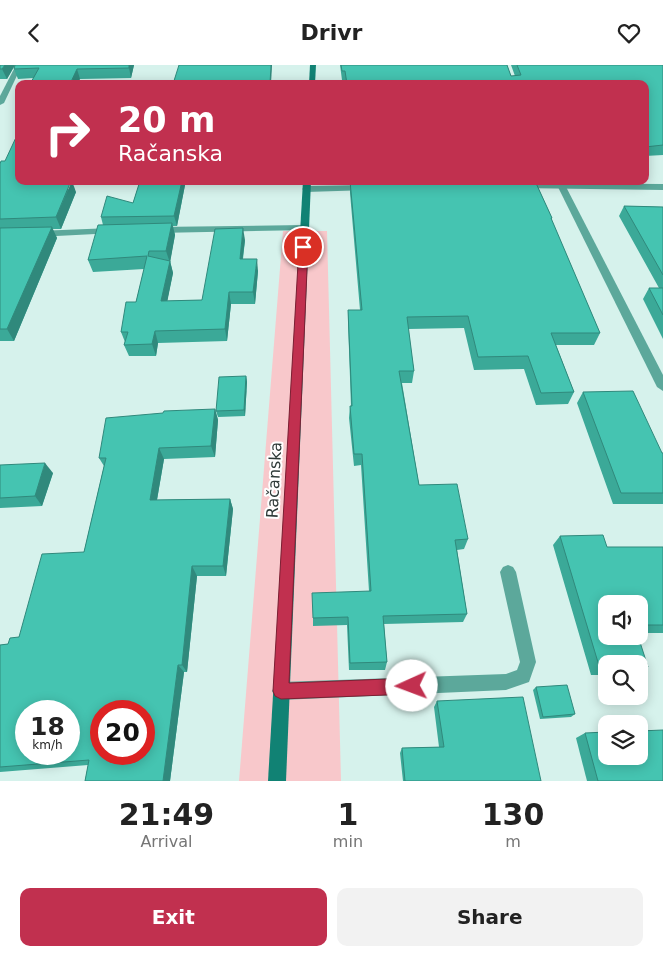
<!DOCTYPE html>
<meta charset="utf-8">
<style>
body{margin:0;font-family:"DejaVu Sans",sans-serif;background:#f2f2f2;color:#222;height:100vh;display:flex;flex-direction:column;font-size:19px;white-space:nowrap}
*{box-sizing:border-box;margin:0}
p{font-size:16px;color:#767676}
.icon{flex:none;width:28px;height:28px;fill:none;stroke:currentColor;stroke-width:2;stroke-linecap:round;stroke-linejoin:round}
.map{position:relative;height:716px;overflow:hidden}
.side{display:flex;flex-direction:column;background:#fff;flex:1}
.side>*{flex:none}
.top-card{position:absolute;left:15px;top:15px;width:634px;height:105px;border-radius:10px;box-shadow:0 2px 12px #0003;background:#c1304f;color:#fff;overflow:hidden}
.tools{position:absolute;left:598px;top:530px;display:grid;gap:10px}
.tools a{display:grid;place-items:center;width:50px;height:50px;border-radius:10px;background:#fff;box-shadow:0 2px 12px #0003;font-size:25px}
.speed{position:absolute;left:15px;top:635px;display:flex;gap:10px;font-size:25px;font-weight:700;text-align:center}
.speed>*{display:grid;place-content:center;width:65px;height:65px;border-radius:50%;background:#fff;box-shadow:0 2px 12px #0003;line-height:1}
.speed small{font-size:12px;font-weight:400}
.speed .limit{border:8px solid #d22;background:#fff;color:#111}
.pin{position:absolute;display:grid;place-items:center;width:42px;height:42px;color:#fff;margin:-21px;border:2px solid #fff;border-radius:50%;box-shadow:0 1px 5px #0007}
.me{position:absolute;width:55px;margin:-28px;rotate:268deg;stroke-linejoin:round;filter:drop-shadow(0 0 4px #0008)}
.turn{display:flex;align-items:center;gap:18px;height:105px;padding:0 20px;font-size:22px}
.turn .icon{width:65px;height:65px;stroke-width:2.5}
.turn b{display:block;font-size:35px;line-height:42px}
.eta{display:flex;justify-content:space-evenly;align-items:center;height:85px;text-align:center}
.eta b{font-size:30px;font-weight:700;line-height:35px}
.button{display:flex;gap:10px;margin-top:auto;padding:10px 20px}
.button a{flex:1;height:58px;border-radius:10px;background:#c1304f;color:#fff;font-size:20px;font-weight:700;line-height:58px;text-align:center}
.button a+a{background:#f2f2f2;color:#222}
header{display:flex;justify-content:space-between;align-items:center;height:65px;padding:0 20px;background:#fff;font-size:22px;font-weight:700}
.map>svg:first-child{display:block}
</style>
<header><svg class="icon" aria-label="back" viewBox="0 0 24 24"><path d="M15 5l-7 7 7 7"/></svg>Drivr<svg class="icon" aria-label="heart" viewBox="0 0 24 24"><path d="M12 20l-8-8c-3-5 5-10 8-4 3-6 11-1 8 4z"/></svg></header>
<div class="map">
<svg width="663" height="716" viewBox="0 0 663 716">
<rect width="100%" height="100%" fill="#d6f2ec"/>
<polygon fill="#f8c8cb" points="283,166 327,166 341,716 239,716"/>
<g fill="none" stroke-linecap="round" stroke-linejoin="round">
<polygon fill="#5ca89b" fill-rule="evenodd" points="508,500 513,502 516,507 536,597 529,617 506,625 281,635 275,632 272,626 275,620 281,617 506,609 517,605 520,597 500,507 503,502"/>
<g fill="#5ca89b" fill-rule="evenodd">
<polygon points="16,0 22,0 4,38 0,40 0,31"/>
<polygon points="555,116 563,116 663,310 663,326 657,322"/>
<polygon points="304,160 309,163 307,165 157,168 152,165 157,162"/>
<polygon points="112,163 115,164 115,168 37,172 32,169 37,166"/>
</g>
<g fill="#5ca89b" fill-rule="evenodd">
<polygon points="521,118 663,119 663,125 518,123 517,121"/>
<polygon points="366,120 370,123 369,125 306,127 302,124 306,121"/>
</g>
<g fill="#118274" fill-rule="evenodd">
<polygon points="310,0 316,0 315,19 309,19"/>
<polygon points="303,116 311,116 286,716 268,716"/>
</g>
</g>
<g fill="#3ba998">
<polygon points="0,0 15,0 7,14 0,14"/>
<polygon points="15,0 134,0 131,13 80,14 33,13 18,14 14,4"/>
<polygon points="340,0 507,0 511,11 515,11 511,0 663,0 663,90 645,91 645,19 346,19 345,15 342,15"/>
<polygon points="5,96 46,117 76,127 61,164 52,164 57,173 14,276 0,276 0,99"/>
<polygon points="140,116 255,116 255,119 185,120 177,161 173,161 175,170 170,196 173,208 167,236 202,235 245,175 243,194 258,206 255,239 231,239 227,276 158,278 156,291 129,291 124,280 125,277 121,267 136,237 144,204 93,207 88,195 103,160 101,152 133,138"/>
<polygon points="349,116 535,116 552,153 552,156 600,268 594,280 556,280 574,327 568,339 536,340 524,304 474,305 464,263 408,264 414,306 412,318 402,318 419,420 468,474 464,484 457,485 467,549 463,557 384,559 387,597 385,605 349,605 347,560 313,561 313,553 369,526 361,400 354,401 349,353 350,341 351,341 348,257 348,245 360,245 350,128 350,119 349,119"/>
<polygon points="624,141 663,142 663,274 643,234 649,223 659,223 619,151"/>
<polygon points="246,311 247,317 245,351 218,352 216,346"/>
<polygon points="583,327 662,388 663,388 663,439 613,439 577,338"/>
<polygon points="215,344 218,355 215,392 164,394 157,435 230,434 233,444 226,511 197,511 187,607 184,607 170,716 85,716 88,700 0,707 0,580 8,579 19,572 84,487 104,401 99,393"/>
<polygon points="0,400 53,408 42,441 0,443"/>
<polygon points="560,471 607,482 663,482 663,568 639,568 639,539 606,539 648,602 639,608 639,599 606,599 606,610 591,610 553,480"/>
<polygon points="536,622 575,649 571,652 540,654 533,625"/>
<polygon points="437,636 541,716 403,716 400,688 402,683 439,682 434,642"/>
<polygon points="585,668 663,716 587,716 576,673"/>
</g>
<g fill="#30897c">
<polygon points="5,0 15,0 7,14 2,4"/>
<polygon points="129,0 134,0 131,13 129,3"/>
<polygon points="271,0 272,0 271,19 270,19"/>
<polygon points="77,4 80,14 78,19 70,19"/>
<polygon points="72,116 76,127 61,164 56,152"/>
<polygon points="182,116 184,116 185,120 177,161 174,151"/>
<polygon points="172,158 175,170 170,198 166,186"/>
<polygon points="52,162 57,173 14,276 7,264"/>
<polygon points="243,163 245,175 241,206 240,194"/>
<polygon points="257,194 258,206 255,239 253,227"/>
<polygon points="170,196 173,208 165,248 161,236"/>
<polygon points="229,227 231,239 227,276 225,264"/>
<polygon points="155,266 158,278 156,291 152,279"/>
<polygon points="246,311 247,317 245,351 244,345"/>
<polygon points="215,344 218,355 215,392 211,381"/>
<polygon points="159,383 164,394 155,446 150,435"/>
<polygon points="45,398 53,408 42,441 35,431"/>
<polygon points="230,434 233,444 226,511 223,501"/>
<polygon points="192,501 197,511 187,607 182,600"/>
<polygon points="178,600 184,607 170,716 163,716"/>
</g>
<g fill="#45c4b1" stroke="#30897c" fill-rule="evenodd">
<polygon points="0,0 5,0 2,4 0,4"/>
<polygon points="15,0 129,0 129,3 77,4 70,19 30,19 39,3 14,4"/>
<polygon points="179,0 271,0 270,19 173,19"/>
<polygon points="341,0 507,0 511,11 521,10 517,0 663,0 663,80 645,82 645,19 347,19 345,6 342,6"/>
<polygon points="19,66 19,116 38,116 37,117 71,116 56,152 0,154 0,99 1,96 5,96"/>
<polygon points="140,116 182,116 174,151 101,152 107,131 133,138"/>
<polygon points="350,116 535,116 552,153 551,153 600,268 551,268 574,327 541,328 528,291 478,292 468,251 407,252 414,306 399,306 419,420 457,419 468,474 455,475 467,549 383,551 387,597 350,598 348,552 313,553 312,528 371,526 362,389 354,389 350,341 352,341 348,245 362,245"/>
<polygon points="624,141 663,142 663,210"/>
<polygon points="172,158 166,186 149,186 148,191 170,196 161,236 202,235 215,164 243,163 240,194 257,194 253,227 229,227 225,264 155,266 152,279 124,280 128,267 121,267 126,237 136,237 147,191 88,195 98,160"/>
<polygon points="52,162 7,264 0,264 0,163"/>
<polygon points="649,223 663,223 663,250"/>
<polygon points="246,311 244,345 216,346 219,312"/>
<polygon points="633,326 662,388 663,388 663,428 621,428 583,327"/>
<path d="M215 344 211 381 159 383 150 435 230 434 223 501H192L182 600H178L163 716H85L89 695 0 702V580L8 579 10 573 19 572 42 489 84 487 106 393H99L106 353 163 348 164 346ZM26 646H69V689H26ZM101 646H144V689H101Z"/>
<polygon points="45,398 35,431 0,433 0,400"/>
<polygon points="603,470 607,482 663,482 663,560 639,560 639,539 606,539 606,571 638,571 648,602 639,602 639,599 606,599 606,603 600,604 560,471"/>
<polygon points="567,620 575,649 543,652 536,622"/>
<polygon points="523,632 541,716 405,716 402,683 444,682 437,636"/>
<polygon points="663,665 663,716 598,716 585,668 606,667 606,691 639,691 639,666"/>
</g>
<polygon fill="#c1304f" stroke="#7d1f33" points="303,179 308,182 289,618 412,613 418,615 420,621 418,626 412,629 281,634 275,631 273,626 299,182"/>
<g text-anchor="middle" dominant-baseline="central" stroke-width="4" stroke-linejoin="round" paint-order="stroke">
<g font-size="16" fill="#2f3a38" stroke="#fff">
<text transform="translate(274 415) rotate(-87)">Račanska</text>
</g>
</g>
</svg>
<div class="tools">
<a><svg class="icon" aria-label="sound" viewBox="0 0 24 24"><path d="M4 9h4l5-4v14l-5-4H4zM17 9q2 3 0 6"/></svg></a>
<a><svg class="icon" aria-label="search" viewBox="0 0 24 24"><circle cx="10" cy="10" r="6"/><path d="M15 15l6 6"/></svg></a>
<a><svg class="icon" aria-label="layers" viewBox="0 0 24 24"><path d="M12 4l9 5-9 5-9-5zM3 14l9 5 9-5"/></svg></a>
</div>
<div class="speed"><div>18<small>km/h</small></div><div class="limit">20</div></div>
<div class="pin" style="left:303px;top:182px;background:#d93025"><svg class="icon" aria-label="arrive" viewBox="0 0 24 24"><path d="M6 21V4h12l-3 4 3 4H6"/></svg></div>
<svg class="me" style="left:412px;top:621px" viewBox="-20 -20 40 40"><circle r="19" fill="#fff"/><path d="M0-13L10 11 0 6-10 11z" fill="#c1304f"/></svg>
<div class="top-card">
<div class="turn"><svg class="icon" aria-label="right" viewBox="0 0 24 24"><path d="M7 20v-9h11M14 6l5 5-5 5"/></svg><div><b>20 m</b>Račanska</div></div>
</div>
</div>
<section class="side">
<div class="eta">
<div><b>21:49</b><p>Arrival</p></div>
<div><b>1</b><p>min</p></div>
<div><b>130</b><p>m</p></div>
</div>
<div class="button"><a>Exit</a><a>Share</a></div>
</section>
